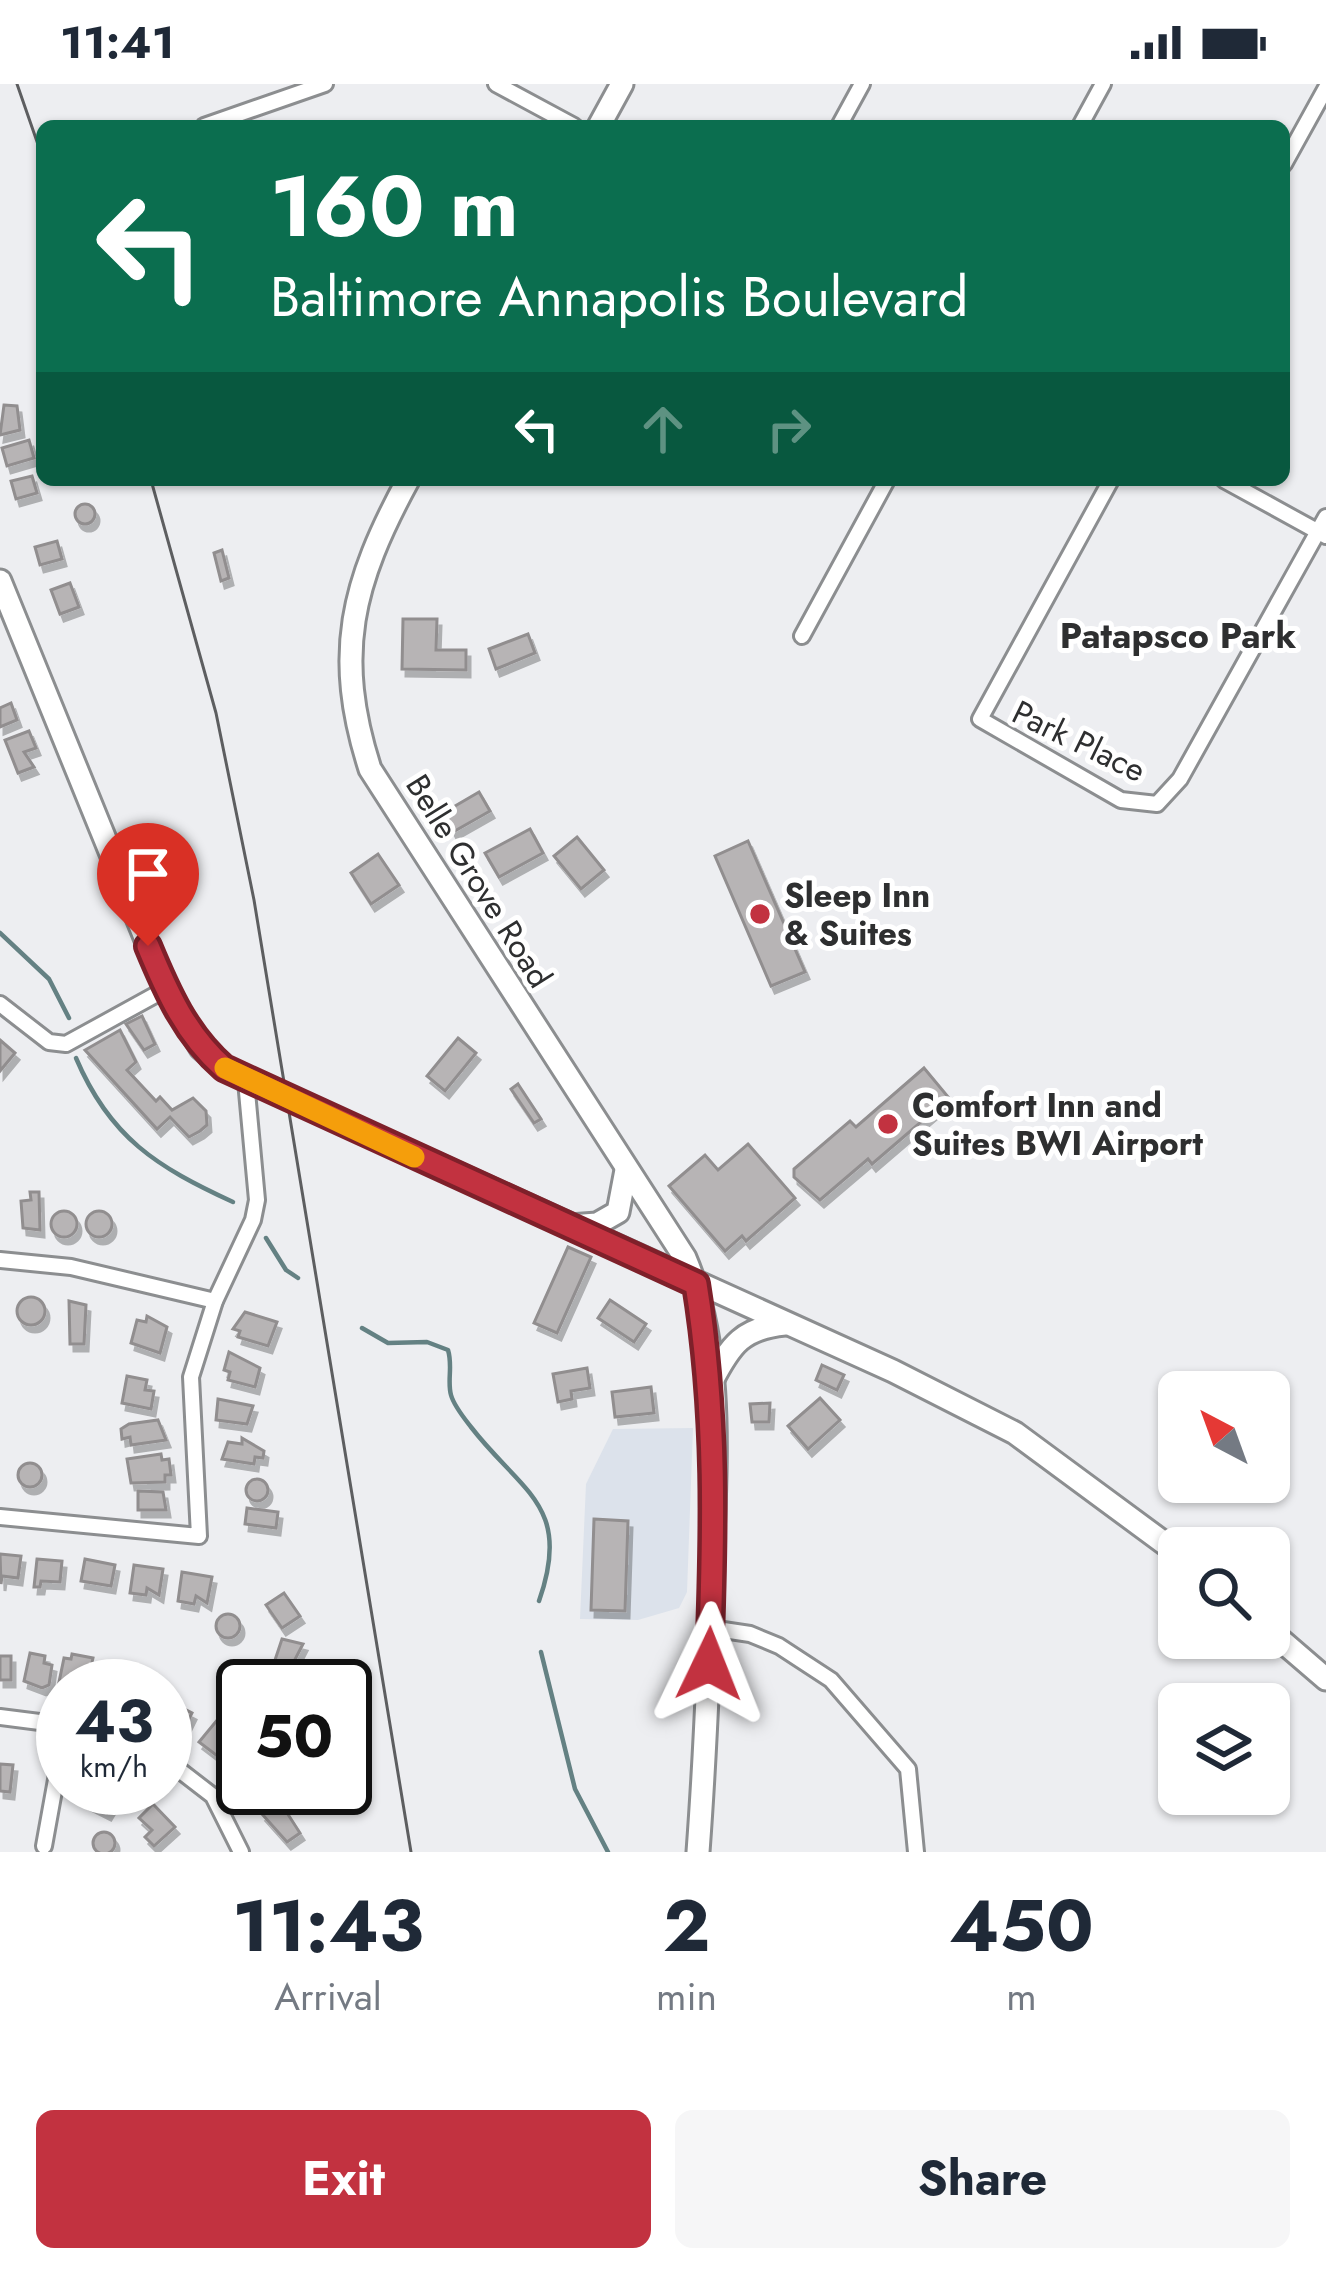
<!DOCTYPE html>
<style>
body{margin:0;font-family:Jost,sans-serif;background:#f6f6f7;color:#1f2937;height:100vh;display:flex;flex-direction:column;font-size:45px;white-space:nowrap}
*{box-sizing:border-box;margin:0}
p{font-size:39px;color:#747a83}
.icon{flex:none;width:66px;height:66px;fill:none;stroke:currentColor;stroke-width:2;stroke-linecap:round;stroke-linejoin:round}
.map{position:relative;height:1768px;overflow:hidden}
.sheet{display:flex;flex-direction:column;background:#fff;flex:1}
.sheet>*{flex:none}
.guide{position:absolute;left:36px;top:36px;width:1254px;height:366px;border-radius:18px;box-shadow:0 3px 9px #0004;background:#0b6e4f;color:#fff;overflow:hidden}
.needle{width:78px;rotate:319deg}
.tools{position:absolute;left:1158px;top:1287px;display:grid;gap:24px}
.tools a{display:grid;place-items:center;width:132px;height:132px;border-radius:18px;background:#fff;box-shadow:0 3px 9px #0004;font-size:60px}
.speed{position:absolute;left:36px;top:1575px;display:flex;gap:24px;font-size:60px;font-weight:700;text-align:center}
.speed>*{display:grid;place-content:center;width:156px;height:156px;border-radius:50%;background:#fff;box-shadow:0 3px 9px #0004;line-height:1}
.speed small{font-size:30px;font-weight:400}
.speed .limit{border:6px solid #111;border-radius:18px;background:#fff;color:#111}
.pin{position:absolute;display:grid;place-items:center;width:102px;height:102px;color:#fff;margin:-123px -51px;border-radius:50% 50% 50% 0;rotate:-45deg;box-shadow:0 0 12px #0007}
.pin .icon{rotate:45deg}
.me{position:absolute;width:132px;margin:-66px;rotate:2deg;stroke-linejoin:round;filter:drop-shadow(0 0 9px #0008)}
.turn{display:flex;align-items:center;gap:42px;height:252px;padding:0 36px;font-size:54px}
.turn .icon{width:156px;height:156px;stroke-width:2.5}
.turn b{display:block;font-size:84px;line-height:102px}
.lanes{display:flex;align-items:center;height:114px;padding:0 36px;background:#0003;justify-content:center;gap:60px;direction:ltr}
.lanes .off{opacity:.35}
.eta{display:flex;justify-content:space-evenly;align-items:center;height:204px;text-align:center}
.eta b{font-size:72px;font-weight:700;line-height:84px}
.action{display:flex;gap:24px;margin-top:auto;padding:24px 36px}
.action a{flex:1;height:138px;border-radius:18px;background:#c23240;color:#fff;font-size:48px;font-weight:700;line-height:138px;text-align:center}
.action a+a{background:#f6f6f7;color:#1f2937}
.status{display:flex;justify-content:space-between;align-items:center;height:84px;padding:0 60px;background:#fff;direction:ltr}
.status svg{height:33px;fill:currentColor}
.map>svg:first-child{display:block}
</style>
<div class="status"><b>11:41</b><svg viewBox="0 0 49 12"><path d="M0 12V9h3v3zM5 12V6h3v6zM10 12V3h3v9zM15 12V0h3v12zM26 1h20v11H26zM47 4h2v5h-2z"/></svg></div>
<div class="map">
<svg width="1326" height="1768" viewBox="0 0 1326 1768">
<defs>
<filter id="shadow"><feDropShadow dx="4" dy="7" stdDeviation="0" flood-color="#0004"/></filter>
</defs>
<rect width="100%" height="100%" fill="#edeef1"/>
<polygon fill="#dce2eb" points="693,1344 687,1508 679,1524 638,1536 580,1535 586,1400 613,1345"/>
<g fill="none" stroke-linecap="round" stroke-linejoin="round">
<g stroke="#648183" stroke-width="4.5">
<polyline points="0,849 49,895 69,934"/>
<path d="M76 974C110 1054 157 1083 233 1118"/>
<polyline points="266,1154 286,1186 298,1194"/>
<path d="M362 1244 388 1259 427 1258 448 1266C453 1282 447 1297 451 1311 454 1322 464 1334 471 1343 521 1408 573 1421 539 1517"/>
<polyline points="541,1568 575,1705 608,1768"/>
</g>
</g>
<g fill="#b7b4b5" stroke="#918e8f" stroke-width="3" filter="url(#shadow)">
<polygon points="4,321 17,322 20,346 0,351"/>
<polygon points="29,356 34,374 7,382 2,364"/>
<polygon points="32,392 37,409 16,415 11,397"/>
<circle cx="85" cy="430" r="10"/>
<polygon points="57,457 62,475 40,481 35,463"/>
<polygon points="222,466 229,494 221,497 214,469"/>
<polygon points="70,499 79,523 60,530 51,506"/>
<polygon points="403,535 437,535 436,566 466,566 466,586 402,585"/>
<polygon points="528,550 535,569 496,585 489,565"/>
<polygon points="11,619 17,636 0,643 0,624"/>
<polygon points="29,647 36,664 24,668 34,683 18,689 5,656"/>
<polygon points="479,708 490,727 453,748 443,729"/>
<polygon points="530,745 543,769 499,793 485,769"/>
<polygon points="577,753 604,786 581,805 554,772"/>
<polygon points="748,757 805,888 771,902 715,772"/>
<polygon points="378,770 399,801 371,820 351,789"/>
<polygon points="142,932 155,960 144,966 126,940"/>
<polygon points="120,946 136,978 127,986 156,1017 160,1013 172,1026 193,1014 206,1027 207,1041 200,1047 189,1053 170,1033 157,1045 85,966"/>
<polygon points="458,954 476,969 445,1007 427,992"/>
<polygon points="0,956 15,969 0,987"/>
<polygon points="924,984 949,1014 872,1080 868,1075 820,1116 794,1093 794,1085 850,1037 856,1043"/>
<polygon points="518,1000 541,1035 534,1039 511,1005"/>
<polygon points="748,1060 795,1114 746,1157 742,1152 725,1167 669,1102 705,1071 718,1086"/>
<polygon points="30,1108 39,1108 40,1146 23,1144 21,1117 31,1116"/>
<circle cx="99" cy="1140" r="13"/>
<circle cx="64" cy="1140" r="13"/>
<polygon points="568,1163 591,1173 557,1249 534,1239"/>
<circle cx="31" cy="1227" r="14"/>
<polygon points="610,1216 646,1240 634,1258 598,1234"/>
<polygon points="69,1217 86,1221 84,1260 70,1260"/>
<polygon points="245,1228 277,1238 268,1262 238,1253 240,1247 233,1245"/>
<polygon points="147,1232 167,1243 160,1269 131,1259 137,1236 146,1238"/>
<polygon points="229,1268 260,1284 255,1303 228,1296 230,1288 224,1286"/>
<polygon points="822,1281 844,1291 837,1306 816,1296"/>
<polygon points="587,1284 590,1304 571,1307 572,1315 558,1318 553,1290"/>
<polygon points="127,1292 147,1296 145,1306 154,1307 151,1325 122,1319"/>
<polygon points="651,1303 654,1329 615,1333 612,1308"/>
<polygon points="820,1314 840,1336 808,1365 788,1342"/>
<polygon points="218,1315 253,1322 247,1340 216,1336"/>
<polygon points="770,1319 769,1338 752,1338 750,1320"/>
<polygon points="158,1336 166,1356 131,1361 130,1353 122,1355 121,1345 129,1340"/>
<polygon points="242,1354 264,1367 263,1374 255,1373 254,1380 222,1375 228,1358 242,1360"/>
<polygon points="161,1370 162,1376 169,1375 171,1391 165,1391 165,1398 131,1399 127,1375"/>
<circle cx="30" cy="1391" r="12"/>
<circle cx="257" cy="1406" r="11"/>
<polygon points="138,1407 163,1408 166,1426 138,1426"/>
<polygon points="247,1424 278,1428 276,1444 245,1440"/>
<polygon points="594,1435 628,1437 625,1527 591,1526"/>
<polygon points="0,1470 21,1472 18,1494 2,1492 1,1500"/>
<polygon points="37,1475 62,1477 60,1498 41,1497 40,1503 34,1503"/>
<polygon points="85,1475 115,1481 111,1502 81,1497"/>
<polygon points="134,1481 163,1485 159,1511 147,1504 146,1511 130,1509"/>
<polygon points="182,1488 212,1493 207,1519 196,1512 194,1520 178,1517"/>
<polygon points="284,1509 300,1532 282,1544 266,1521"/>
<circle cx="228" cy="1542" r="12"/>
<polygon points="282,1555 303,1560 289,1587 273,1582"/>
<polygon points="30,1569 45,1572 44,1579 52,1581 49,1601 42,1604 24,1597"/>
<polygon points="72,1570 93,1574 87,1602 58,1603 64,1574 71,1575"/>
<rect x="0" y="1572" width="11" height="24"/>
<polygon points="102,1590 134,1598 134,1602 99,1602"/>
<polygon points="167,1616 192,1629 183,1647 165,1638"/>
<polygon points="218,1635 234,1647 220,1674 199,1658"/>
<polygon points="0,1680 13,1681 10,1708 0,1707"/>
<polygon points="91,1704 122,1704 107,1729 83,1717"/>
<polygon points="280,1718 300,1749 287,1758 262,1730"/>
<polygon points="153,1720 175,1743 154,1762 145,1753 152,1746 139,1734"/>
<circle cx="104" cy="1759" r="11"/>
</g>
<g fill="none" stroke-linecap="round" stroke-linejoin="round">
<defs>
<g id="minor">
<polyline points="496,0 574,42"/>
<polyline points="204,42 325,0"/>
<polyline points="839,42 862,0"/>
<polyline points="1080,42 1103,0"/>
<polyline points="1284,80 1326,4"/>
<polyline points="1111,396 980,635 1121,716 1157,720 1180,695 1326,433"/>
<polyline points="1224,396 1326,452"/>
<polyline points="802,552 887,396"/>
<polyline points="0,920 49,958 66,960 166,905"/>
<polyline points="0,1176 71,1183 215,1217"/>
<polyline points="0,1433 199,1452 191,1293 215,1217 253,1136 257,1116 246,997"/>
<polyline points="710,1544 750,1550 779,1562 831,1596 908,1685 916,1768"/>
<polyline points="0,1633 63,1641"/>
<polyline points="165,1675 213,1712 241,1768"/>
<polyline points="44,1762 63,1657"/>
</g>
<g id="secondary">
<polyline points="599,42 622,0"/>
<path d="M408 396C352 499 333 570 370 685L685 1174C725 1268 715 1382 712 1483 709 1578 705 1673 698 1768"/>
<polyline points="0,497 166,905 201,964 224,984 893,1287 1015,1349 1179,1470"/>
<polyline points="570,1142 597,1140 618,1128 626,1086"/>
<path d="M712 1297C731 1260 743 1244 785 1240"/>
<polyline points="1269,1546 1326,1595"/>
</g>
</defs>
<use href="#minor" stroke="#8c8e90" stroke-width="20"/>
<use href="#secondary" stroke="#8c8e90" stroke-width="27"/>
<use href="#minor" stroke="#fff" stroke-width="14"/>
<use href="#secondary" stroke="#fff" stroke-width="21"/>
<g stroke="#5d5e60" stroke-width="3">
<polyline points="17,0 42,72"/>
<polyline points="151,396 216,629 254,816 411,1768"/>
</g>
</g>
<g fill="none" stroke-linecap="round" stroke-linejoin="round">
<defs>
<path id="route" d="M148 862C167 908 186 951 224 984L696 1200C717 1330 714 1449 709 1580"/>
</defs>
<use href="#route" stroke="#7e202a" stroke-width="30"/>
<use href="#route" stroke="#c23240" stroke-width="21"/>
<polyline stroke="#f59e0b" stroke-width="21" points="225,984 414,1073"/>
</g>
<g fill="#c23240" stroke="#fff" stroke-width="4.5">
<circle cx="760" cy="830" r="12"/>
<circle cx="888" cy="1040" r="12"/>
</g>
<g text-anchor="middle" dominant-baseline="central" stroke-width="10" stroke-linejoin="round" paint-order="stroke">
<g font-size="33" fill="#2e2f30" stroke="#fff">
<text transform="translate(1079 657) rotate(26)">Park Place</text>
<text transform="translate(479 797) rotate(58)">Belle Grove Road</text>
</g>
<g font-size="33" font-weight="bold" fill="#2e2f30" stroke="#fff" text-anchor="start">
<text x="784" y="811">Sleep Inn<tspan x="784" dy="38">&amp; Suites</tspan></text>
<text x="912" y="1021">Comfort Inn and<tspan x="912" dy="38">Suites BWI Airport</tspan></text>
</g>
<g font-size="36" font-weight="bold" fill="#2e2f30" stroke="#fff">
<text x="1178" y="551">Patapsco Park</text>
</g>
</g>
</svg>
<div class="tools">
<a><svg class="needle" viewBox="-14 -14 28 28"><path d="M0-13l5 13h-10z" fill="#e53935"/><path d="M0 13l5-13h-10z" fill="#747a83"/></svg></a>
<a><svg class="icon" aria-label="search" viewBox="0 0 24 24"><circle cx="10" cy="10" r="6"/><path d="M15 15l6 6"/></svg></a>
<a><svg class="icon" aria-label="layers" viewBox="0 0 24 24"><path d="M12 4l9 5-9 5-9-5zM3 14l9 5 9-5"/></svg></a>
</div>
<div class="speed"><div>43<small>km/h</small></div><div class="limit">50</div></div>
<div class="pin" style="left:148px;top:862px;background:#d93025"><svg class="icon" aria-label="arrive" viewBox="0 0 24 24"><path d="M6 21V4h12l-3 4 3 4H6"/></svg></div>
<svg class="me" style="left:709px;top:1580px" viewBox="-20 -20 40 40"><path d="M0-17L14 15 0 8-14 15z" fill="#c23240" stroke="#fff" stroke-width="4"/></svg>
<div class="guide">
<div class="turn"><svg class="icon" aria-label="left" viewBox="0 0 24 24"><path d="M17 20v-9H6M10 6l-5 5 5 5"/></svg><div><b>160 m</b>Baltimore Annapolis Boulevard</div></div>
<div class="lanes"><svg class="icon" aria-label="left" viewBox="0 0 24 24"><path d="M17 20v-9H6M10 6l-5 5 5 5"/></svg><svg class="icon off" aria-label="ahead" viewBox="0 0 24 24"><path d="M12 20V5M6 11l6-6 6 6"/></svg><svg class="icon off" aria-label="right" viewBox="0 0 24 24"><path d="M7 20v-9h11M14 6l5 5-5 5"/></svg></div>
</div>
</div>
<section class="sheet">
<div class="eta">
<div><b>11:43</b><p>Arrival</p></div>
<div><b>2</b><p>min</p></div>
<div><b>450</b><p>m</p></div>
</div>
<div class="action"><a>Exit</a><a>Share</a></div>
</section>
